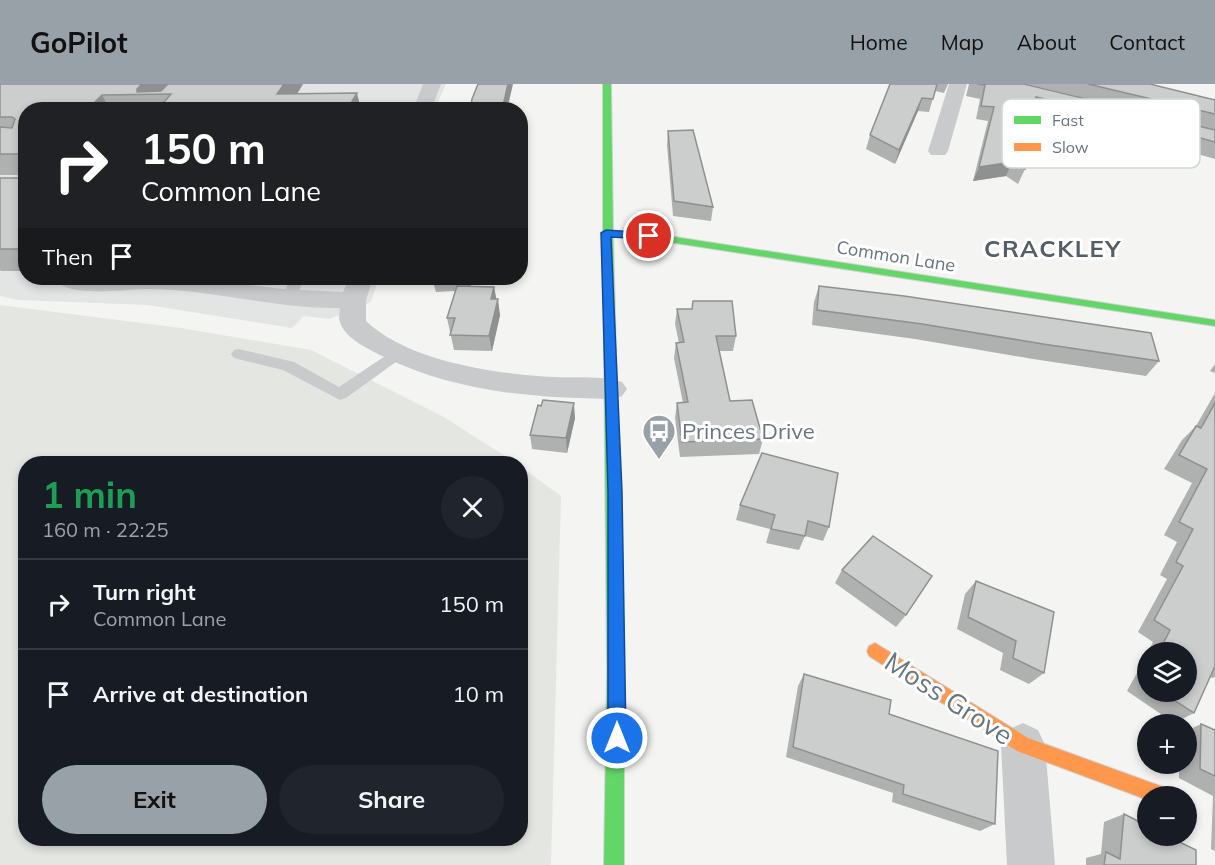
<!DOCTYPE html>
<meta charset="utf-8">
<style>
body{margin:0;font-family:Mulish,sans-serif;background:#20242c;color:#f1f3f6;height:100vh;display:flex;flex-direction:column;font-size:22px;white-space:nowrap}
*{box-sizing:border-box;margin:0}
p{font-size:20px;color:#9ea1a6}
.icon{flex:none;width:33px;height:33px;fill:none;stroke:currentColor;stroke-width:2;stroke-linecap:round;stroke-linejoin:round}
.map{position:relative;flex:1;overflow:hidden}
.side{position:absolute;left:18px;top:372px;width:510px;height:390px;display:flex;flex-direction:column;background:#171b24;border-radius:24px;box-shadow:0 3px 9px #0003}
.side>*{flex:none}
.guide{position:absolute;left:18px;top:18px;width:510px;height:183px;border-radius:24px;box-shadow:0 3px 9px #0003;background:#202124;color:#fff;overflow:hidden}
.tools{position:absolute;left:1137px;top:558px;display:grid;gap:12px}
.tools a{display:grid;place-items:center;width:60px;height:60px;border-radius:50%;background:#171b24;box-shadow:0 3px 9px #0003;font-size:30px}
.pin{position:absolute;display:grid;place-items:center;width:51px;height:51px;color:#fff;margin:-26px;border:3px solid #fff;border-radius:50%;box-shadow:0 2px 6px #0007}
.me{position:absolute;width:66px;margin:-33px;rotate:0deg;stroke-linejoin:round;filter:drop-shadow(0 0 4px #0008)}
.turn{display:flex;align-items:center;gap:21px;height:126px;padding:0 24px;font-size:27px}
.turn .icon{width:78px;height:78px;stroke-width:2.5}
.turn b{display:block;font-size:42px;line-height:51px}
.then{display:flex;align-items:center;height:57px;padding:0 24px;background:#0003;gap:12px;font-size:22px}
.round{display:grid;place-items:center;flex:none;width:63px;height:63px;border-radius:32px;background:#20242c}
.headline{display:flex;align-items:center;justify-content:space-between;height:102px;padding:0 24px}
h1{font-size:36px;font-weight:700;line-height:45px;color:#1e9e55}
.action{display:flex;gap:12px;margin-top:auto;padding:12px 24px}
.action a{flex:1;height:69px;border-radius:36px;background:#98a1a8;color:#111;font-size:24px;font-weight:700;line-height:69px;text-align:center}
.action a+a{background:#20242c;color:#f1f3f6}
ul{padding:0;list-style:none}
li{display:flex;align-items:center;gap:18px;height:90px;padding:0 24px;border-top:2px solid #363941}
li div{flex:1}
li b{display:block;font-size:22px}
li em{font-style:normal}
header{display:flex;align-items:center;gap:36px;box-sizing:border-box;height:84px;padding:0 30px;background:#98a1a8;color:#111}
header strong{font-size:28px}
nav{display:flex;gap:33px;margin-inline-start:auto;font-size:21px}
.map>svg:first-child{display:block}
</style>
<header>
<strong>GoPilot</strong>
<nav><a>Home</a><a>Map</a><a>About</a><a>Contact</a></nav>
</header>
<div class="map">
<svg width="1215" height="781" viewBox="0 0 1215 781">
<rect width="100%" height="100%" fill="#f4f4f3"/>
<polygon fill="#e3e4e4" points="0,0 446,0 435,25 26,26 26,194 379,194 371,218 329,235 304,232 292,244 148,221 18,216 0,212"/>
<polygon fill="#e4e7e1" points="0,221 181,244 311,266 444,333 516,379 26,380 26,754 520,754 521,383 561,412 551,781 0,781"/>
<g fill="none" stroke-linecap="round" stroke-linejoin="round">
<defs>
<polygon id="fast" points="603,0 611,0 613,147 649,149 1215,236 1215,242 649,155 613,152 624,586 624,781 604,781 607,586 603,151 601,149 603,147"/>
<polygon id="slow" points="875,559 1028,654 1163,703 1170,705 1172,712 1148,712 1148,716 1017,667 869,572 867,567 869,562"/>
</defs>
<use href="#fast" stroke="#d0d1d1" stroke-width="2"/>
<use href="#slow" stroke="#d0d1d1" stroke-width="2"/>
<g fill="#c9cacb" fill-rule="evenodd">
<polygon points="355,21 423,21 428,24 351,26 351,22"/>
<polygon points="290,194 304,194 296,215 289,219 282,215"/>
<polygon points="239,265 294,278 339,303 394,266 399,265 407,270 346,314 340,316 283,286 234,274 231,270 234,266"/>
</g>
<g fill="#c9cacb" fill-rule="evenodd">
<polygon points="423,0 441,0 431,26 413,26"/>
<polygon points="949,0 967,0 948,67 945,71 931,71 928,67"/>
<path d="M53 194H196L282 205 343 208 349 194H373L366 216V237C409 278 497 290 554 293 576 294 601 291 622 298L627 305 622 312 612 315C532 314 455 308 382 272 369 265 344 254 340 238 338 234 340 228 340 224 275 225 211 205 147 205 123 205 68 215 53 194Z"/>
<polygon points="1023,639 1038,646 1045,661 1055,781 1007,781 1001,661 1008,646"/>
</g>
<use href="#fast" fill="#63d668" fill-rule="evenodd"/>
<use href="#slow" fill="#ff974d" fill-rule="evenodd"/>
</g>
<g fill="#afb0b0">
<polygon points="0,0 303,0 297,10 361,26 26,26 26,91 0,91"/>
<polygon points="890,0 948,0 944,9 935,7 929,28 918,27 895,80 866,65 870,51"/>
<polygon points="969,0 1024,0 1215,46 1215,75 1114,46 1034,27 1025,85 1018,100 1006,92 973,97 988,37 976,35 980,15 966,12"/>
<polygon points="1027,0 1150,0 1215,16 1215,46"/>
<polygon points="668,47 713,123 711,137 673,132 667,61"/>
<polygon points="0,94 26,94 26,187 1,187 0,186"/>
<polygon points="432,194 472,194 470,202 494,203 496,215 500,231 492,267 454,266 447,234 455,207 436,208"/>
<polygon points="819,202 1159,277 1146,292 1033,275 915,255 812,241 814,218"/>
<polygon points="677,225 736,252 733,267 719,267 730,317 763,355 759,370 680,373 675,334 677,319 683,319 674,274 676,259 679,259 675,240"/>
<polygon points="1215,280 1215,289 1210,287"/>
<polygon points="1215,309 1215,593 1213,594 1210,593 1194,629 1174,639 1127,607 1148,569 1148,608 1186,608 1186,568 1148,568 1153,558 1138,548 1167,495 1160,491 1177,458 1164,451 1192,399 1164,385 1182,356 1196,342"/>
<polygon points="575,334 567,369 532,365 530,351"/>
<polygon points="740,421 829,443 823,457 805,452 799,466 766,459 770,445 736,436"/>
<polygon points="842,486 906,531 896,543 835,499"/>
<polygon points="976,497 1044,589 1029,600 1000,586 1003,569 957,545 965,510"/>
<polygon points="804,590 889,630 995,740 980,747 892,718 893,709 786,673 798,602"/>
<polygon points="1201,640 1215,646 1215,767 1211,765 1213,712 1179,694 1179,680 1186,680 1186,647"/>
<polygon points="1124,730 1196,781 1086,781 1086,774 1101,770 1104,738"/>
</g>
<g fill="#8f9090">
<polygon points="142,0 169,0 160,10 137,8 137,5"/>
<polygon points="284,0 303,0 287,26 277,10"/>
<polygon points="508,0 513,0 507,26 502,26"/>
<polygon points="357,9 361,26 347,26"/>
<polygon points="102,11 110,26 87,26"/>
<polygon points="922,14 918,27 895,80 899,66"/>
<polygon points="1012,78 1006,92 973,97 979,83"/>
<polygon points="26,158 26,173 19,165"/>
<polygon points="466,194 472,194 469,207"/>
<polygon points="494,203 497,218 491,215"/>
<polygon points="498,215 500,231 492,267 489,252"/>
<polygon points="574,319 575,334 567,369 566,354"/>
</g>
<g fill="#cccdcd" stroke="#8f9090" stroke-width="1.5">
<polygon points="0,0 142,0 137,5 137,8 161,7 168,0 284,0 277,10 357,9 347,26 166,26 167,25 158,25 171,10 102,11 87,26 26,26 26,68 24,70 0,70 0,43 12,44 15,35 12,33 0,33"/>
<polygon points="478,0 508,0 502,26 470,26 472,15"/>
<polygon points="890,0 937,0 933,15 922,14 899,66 870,51"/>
<polygon points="977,0 1024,0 1215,46 1215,58 1121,32 1036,13 1025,85 1012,78 979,83 994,23 981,22 985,1"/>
<polygon points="1088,0 1150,0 1215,16 1215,30"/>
<polygon points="693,46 713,123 674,117 668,47"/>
<polygon points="0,94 26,94 26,158 19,165 0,165"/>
<polygon points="457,202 494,203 491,215 498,215 489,252 450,251 455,234 447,234"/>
<polygon points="819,202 904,212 1151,249 1159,277 1043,260 922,240 817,226"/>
<polygon points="693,217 732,217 736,252 716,252 730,317 752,316 763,355 682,358 677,319 688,318 676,259 684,258 677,225 692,225"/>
<polygon points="543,316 574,319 566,354 530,351 538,321 541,322"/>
<polygon points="1215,319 1215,582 1194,629 1161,608 1186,608 1186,568 1159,568 1170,546 1154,536 1183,482 1176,478 1193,445 1179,438 1207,385 1179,371 1196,342 1201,344"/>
<polygon points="762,369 838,389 829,443 808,437 805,452 771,445 775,431 740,421"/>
<polygon points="873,452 932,492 906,531 842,486"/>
<polygon points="976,497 1054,528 1044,589 1013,574 1016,557 968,533"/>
<polygon points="804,590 891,616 889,630 998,667 995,740 903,710 904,701 793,663"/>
<polygon points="1148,591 1148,599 1144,597"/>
<polygon points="1201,640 1215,646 1215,692 1200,685"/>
<polygon points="1124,730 1148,742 1148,752 1167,752 1196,766 1196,781 1104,781 1106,768 1120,775"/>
</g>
<polygon fill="#1a73e8" stroke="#114b97" stroke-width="1.5" points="606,146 649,149 654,152 649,155 611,153 622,408 626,654 623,661 617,663 610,661 608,654 608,408 601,149"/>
<defs>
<symbol id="bus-pin" viewBox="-11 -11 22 30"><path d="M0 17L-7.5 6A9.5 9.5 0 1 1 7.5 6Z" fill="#98a1a8" stroke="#fff"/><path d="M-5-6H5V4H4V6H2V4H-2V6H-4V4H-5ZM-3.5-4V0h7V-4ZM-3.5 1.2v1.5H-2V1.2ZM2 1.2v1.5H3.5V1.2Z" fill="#fff"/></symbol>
</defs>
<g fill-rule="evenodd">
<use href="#bus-pin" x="640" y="328" width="38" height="52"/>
</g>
<g text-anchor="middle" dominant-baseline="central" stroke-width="6" stroke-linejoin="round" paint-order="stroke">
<g font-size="18" fill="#677580" stroke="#fff">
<text transform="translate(896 172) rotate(9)">Common Lane</text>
</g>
<g font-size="22" fill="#677580" stroke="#fff" text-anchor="start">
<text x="682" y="347">Princes Drive</text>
</g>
<g font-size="24" font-weight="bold" letter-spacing="1.5" fill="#545e66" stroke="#fff">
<text x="1053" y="164">CRACKLEY</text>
</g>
<g font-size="27" fill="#677580" stroke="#fff">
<text transform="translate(949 614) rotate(33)">Moss Grove</text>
</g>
</g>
<rect x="1002" y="15" width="198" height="69" rx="9" fill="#fff" stroke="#d1d6d9" stroke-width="1.5"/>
<rect x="1014" y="32" width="27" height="8" fill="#63d668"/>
<rect x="1014" y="59" width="27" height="8" fill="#ff974d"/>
<g font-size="16" fill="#677580">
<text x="1052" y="42">Fast</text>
<text x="1052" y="69">Slow</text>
</g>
</svg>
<div class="tools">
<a><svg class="icon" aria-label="layers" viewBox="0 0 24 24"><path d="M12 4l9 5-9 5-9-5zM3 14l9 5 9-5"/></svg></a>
<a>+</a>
<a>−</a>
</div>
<div class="pin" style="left:649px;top:152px;background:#d93025"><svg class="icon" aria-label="arrive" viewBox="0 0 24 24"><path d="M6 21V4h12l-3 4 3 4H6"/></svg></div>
<svg class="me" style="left:617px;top:654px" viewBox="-20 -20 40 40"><circle r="17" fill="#1a73e8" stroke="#fff" stroke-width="3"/><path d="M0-11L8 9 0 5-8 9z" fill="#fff"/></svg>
<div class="guide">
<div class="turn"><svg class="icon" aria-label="right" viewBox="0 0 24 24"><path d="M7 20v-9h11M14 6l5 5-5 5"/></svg><div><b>150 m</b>Common Lane</div></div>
<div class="then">Then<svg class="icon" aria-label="arrive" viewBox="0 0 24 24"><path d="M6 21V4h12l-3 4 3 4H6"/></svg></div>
</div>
<section class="side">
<div class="headline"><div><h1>1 min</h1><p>160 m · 22:25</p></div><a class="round"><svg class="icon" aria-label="close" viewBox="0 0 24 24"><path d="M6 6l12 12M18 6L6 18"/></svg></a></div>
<ul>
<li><svg class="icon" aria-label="right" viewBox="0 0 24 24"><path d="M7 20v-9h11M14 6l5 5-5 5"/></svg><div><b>Turn right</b><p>Common Lane</p></div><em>150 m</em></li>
<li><svg class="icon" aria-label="arrive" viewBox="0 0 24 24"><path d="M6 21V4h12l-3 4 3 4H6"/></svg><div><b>Arrive at destination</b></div><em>10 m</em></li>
</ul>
<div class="action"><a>Exit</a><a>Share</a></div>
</section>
</div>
